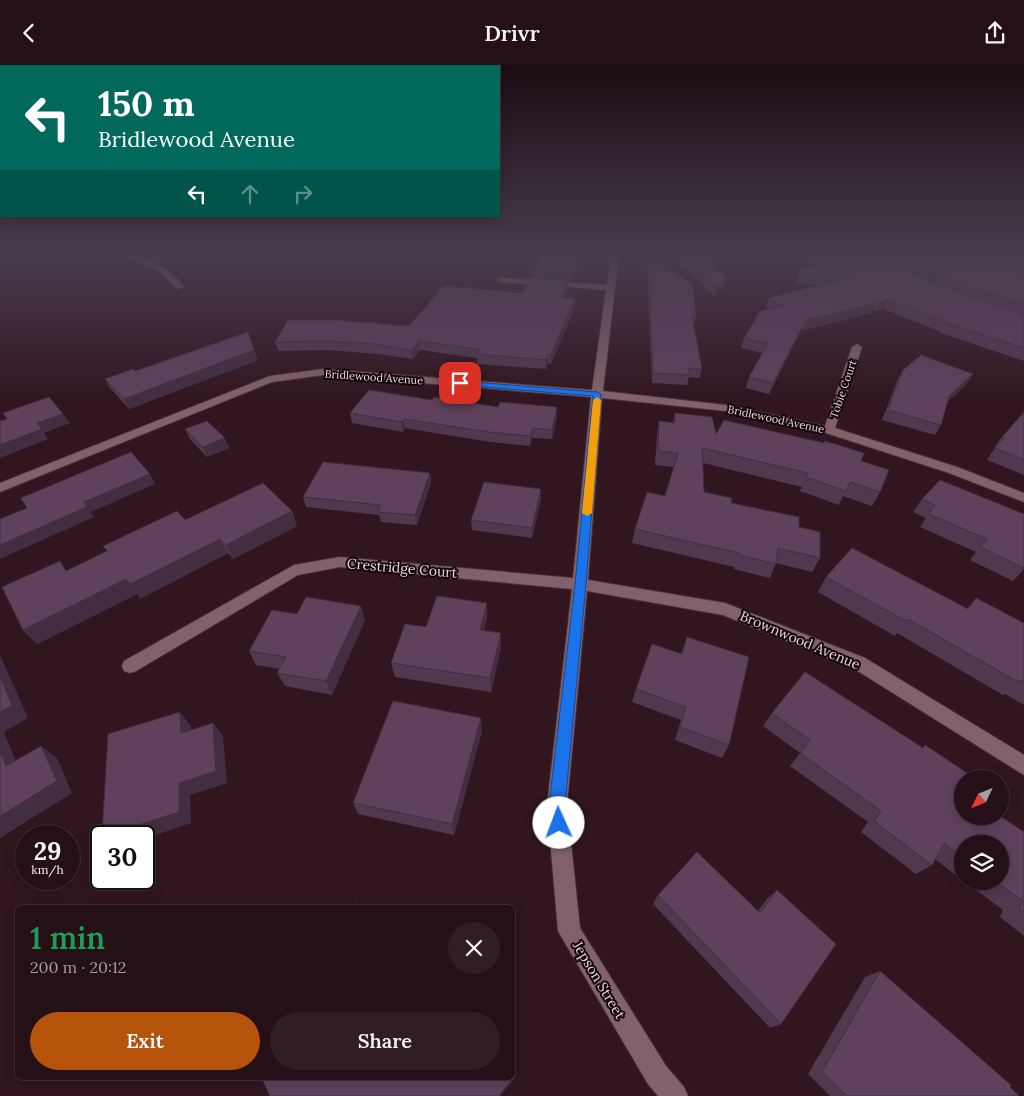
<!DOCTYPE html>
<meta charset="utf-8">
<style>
body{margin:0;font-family:Lora,serif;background:#311e25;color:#f1f3f6;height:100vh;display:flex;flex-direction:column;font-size:19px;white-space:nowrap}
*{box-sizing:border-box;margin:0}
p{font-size:16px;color:#a39da2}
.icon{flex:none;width:28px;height:28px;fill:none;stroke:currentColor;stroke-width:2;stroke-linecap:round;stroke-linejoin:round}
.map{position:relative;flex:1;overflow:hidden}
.side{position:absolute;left:15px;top:840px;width:500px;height:175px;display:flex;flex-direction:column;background:#251018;border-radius:8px;box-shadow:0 2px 12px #0003,0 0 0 1px #423037}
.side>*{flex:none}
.hud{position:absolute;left:0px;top:0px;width:500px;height:152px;box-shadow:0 2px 12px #0003,0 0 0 1px #423037;background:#00695c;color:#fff;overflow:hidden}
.needle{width:32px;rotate:227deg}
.tools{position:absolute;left:954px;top:705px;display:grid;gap:10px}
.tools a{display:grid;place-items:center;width:55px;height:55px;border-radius:50%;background:#251018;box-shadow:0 2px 12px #0003,0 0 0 1px #423037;font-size:25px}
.speed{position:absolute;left:15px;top:760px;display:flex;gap:10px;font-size:25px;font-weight:700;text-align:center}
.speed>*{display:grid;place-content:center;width:65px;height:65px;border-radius:50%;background:#251018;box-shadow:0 2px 12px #0003,0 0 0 1px #423037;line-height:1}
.speed small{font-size:12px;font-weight:400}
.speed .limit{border:2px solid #111;border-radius:8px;background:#fff;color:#111}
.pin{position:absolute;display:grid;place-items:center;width:42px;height:42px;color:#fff;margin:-21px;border-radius:10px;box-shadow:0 2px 8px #0006}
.me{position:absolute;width:55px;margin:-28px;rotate:358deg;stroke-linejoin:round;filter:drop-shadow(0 0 4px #0008)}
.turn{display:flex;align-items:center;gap:18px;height:105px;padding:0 15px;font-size:22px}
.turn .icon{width:65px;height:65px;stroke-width:2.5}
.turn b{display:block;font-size:35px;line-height:42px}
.lanes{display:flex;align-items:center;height:48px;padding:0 15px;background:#0003;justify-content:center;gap:25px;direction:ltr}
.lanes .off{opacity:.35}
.round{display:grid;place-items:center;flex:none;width:52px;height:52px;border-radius:26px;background:#311e25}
.head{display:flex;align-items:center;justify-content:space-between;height:85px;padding:0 15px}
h1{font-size:30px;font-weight:600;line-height:38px;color:#1e9e55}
.action{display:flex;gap:10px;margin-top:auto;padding:10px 15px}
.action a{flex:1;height:58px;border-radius:30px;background:#b45309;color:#fff;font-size:20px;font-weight:600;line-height:58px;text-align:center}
.action a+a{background:#311e25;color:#f1f3f6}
header{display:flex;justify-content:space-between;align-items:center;height:65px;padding:0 15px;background:#251018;font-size:22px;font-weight:600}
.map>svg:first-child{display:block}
</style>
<header><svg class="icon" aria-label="back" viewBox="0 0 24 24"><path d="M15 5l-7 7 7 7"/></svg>Drivr<svg class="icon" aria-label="share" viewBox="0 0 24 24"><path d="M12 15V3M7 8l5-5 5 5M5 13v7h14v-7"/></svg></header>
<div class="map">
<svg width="1024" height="1031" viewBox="0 0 1024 1031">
<rect width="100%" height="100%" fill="#311620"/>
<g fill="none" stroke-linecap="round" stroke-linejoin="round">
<defs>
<path id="lane" d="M122 189C146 187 170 204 184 222L177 224 158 205Z"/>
<polygon id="street" points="611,189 619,189 603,326 726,340 825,361 852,282 857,279 862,282 835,363 957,402 1024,428 1024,437 949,408 826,368 726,346 602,333 588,515 725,538 865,593 1024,690 1024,710 853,603 723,550 587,526 567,740 580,863 666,1001 684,1022 688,1031 658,1031 648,1019 558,866 547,740 572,524 340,502 298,510 136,606 130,608 124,606 122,601 124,596 294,500 340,492 573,513 591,332 323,310 272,317 0,427 0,418 270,311 323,304 592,325 606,225 501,217 497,215 501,213 607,220"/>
</defs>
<use href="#lane" stroke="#463138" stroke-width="2"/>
<use href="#street" stroke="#463138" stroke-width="2"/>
<use href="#lane" fill="#82616c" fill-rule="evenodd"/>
<use href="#street" fill="#82616c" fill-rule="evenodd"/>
</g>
<g fill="#52384f">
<polygon points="543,189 584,189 572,216 569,216 568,224 565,232 575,242 551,299 548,298 546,304 477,299 477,293 420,285 413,294 378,289 327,285 278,286 275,277 409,261 522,228 534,213 534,205"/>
<polygon points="672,189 707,189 726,214 724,222 714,231"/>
<polygon points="787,189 1024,189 1024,296 938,267 939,266 884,244 876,246 872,245 871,248 841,256 804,265 802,264 769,329 746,323 749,312 762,288 741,283 744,273 769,244 766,242 769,233 820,220 797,218 797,214 800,205 814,201"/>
<polygon points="649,194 696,252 694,261 702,304 699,313 689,312 687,320 652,318 647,202"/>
<polygon points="258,295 129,344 110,323 105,314 135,306"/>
<polygon points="903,305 967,319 947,337 941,360 935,370 882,355 898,314"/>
<polygon points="432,335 498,342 557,342 557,352 552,374 532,373 530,381 490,377 405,363 403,367 352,358 350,348"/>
<polygon points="1024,347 1024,410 987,395 995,383 994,383 1002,372"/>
<polygon points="675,348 716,369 861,396 880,427 872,441 843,431 839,440 800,426 802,422 703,398 704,427 799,462 820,493 812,507 776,498 770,513 734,504 734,502 632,478 635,464 665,431 674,402 655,400 657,370 659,356 673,358"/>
<polygon points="185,364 229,383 207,392 190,374"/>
<polygon points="430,408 431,418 417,460 381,457 379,450 306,442 303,432"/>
<polygon points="940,415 1024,504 1013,516 970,495 976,487 920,462 926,453 913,447 922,434"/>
<polygon points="541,424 541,434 532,473 472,465 471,455"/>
<polygon points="292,446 297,461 233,494 228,488 140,534 137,529 37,579 23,565 67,505"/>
<polygon points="826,512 967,544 976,533 1024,558 1024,640 1005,629 1003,630 897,568 895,571 818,527"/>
<polygon points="487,538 487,553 484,565 501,582 491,627 395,612 391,598 426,562"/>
<polygon points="297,549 365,555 332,630 285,621 277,608 280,604 256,600 249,586"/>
<polygon points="687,572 729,680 722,693 675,675 681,655 632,637 636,624 681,589"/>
<polygon points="772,648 922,683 925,680 962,714 962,751 1024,767 1024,871 1000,852 1003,845 964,816 1000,816 962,779 962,815 935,794 932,800 916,809 861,767 868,757 790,701 800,688 763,661"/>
<polygon points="482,666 454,770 358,749 353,738"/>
<polygon points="777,825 781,959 770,963 653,839 658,830 758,846 767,834"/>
<polygon points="880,906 1010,1022 1019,1031 830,1031 808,1009 865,912"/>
</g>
<g fill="#422e40">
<polygon points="581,189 584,189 572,216 573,207"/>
<polygon points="726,214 724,222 714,231 716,222"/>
<polygon points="569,215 568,224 561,241 562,232"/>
<polygon points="575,234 575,242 551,299 551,289"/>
<polygon points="888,234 884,244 876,246 881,237"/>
<polygon points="876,238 871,248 804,265 808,255"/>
<polygon points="806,254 802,264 769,329 773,318"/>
<polygon points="419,276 420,285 413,294 412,285"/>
<polygon points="254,285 258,295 129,344 124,334"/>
<polygon points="548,289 548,298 546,304 546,295"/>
<polygon points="973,309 967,319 943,341 949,331"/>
<polygon points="557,342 557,352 552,374 552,365"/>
<polygon points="63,349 70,358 44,368 48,374 0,393 0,380 37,358"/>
<polygon points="404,354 405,363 403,367 401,357"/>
<polygon points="533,363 532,373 530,381 530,371"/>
<polygon points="225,373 229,383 207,392 203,382"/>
<polygon points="430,408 431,418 417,460 415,450"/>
<polygon points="150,409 155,419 91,447 94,452 0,494 0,480 84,437"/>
<polygon points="541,424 541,434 532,473 532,463"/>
<polygon points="292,446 297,461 233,494 226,480"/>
<polygon points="220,474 228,488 140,534 137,529 37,579 23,565 126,514"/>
<polygon points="487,538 487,553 481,579 480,565"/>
<polygon points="361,541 365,555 332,630 326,616"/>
<polygon points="501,568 501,582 491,627 490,613"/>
<polygon points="0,590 28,653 4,667 23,713 6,701 0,686"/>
<polygon points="180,647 191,661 191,681 181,668"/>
<polygon points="481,653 482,666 454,770 452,759"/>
<polygon points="213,658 223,671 227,718 190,730 191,758 144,774 144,771 105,771 179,718"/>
<polygon points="41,681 57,693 72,728 0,773 0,751"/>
<polygon points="516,1010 516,1012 500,1031 499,1031"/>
</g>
<g fill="#5f415c" stroke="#422e40">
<polygon points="543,189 581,189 573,207 534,205"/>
<polygon points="682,189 707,189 726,214 716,222"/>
<polygon points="810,189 870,189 896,202 940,220 1024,249 1024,283 944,257 945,256 888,234 881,237 877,235 876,238 845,246 808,255 806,254 773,318 749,312 768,278 744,273 760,246 784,241 769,233 851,212 800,209 800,205 829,198"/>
<polygon points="890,189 1024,189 1024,239 948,214"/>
<polygon points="649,194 693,219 696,252 692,252 702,304 688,303 690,310 653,308"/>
<polygon points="530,213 569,215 562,232 575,234 551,289 548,289 546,295 477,289 479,284 419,276 412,285 376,279 325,276 275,277 288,255 335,255 409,261 444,221 522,228"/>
<polygon points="248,267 254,285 124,334 105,314 133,304 135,306"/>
<polygon points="921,290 973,309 949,331 941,360 888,345 903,305"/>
<polygon points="369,325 432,335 434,332 498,342 500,337 557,342 552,365 533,363 530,371 489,367 404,354 401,357 350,348"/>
<polygon points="49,332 63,349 37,358 42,364 0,380 0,356 7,354 3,348"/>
<polygon points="1024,347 1024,395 995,383 1005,373 1002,372"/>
<polygon points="675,348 712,352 716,369 724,355 824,378 825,376 864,388 861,396 889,405 880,427 850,417 846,426 806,412 808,408 702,383 704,427 732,433 731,438 799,452 799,462 820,467 820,493 778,483 776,499 739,490 739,488 635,464 647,427 665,431 678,388 658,386 659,356 675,358"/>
<polygon points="207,356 225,373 203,382 185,364"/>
<polygon points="131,387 150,409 84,437 87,442 0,480 0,454 27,443 21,433"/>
<polygon points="323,397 430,408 415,450 378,447 381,440 303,432"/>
<polygon points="940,415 1024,449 1024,503 980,482 987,474 929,449 935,440 922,434"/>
<polygon points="484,417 541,424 532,463 471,455"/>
<polygon points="263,418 292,446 226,480 220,474 130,519 126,514 23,565 2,522 60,496 66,506 107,486 103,481 177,446 185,455"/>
<polygon points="852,483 968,544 976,533 1024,558 1024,617 1020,615 1018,617 908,554 906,556 826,512"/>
<polygon points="437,531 487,538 480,565 501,568 490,613 391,598 405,559 426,562"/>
<polygon points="306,532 361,541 326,616 277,608 286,592 249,586 272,545 297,549"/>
<polygon points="687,572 749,592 729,680 680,662 686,642 636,624 652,579 682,589"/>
<polygon points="805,607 923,683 925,680 976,714 962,714 962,751 1000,751 1024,767 1024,847 1019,844 1023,836 995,816 1000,816 1000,779 962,779 962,792 944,778 932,800 874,756 881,746 800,688 810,675 772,648"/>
<polygon points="0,612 12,640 0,647"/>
<polygon points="393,636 481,653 452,759 353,738"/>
<polygon points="180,647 181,668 213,658 216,706 179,718 179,747 105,771 102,771 108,669"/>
<polygon points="41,681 57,716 0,751 0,686 6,701"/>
<polygon points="697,787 760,848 777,825 836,879 781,959 658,830"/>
<polygon points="357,838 359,842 352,842"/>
<polygon points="880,906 1011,1020 1010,1022 1019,1031 847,1031 822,1007"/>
<polygon points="512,1005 516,1010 499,1031 270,1031 261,1012 512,1012"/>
</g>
<linearGradient id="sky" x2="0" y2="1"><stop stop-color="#1b0c12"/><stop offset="0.57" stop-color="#483c4e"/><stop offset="1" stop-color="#483c4e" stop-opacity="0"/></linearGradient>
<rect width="1024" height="333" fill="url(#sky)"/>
<polygon fill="#1a73e8" stroke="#114b97" points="460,316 597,327 601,329 586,519 565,740 566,758 564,763 559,765 553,763 549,740 575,519 593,331 458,320 456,318"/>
<polygon fill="#f59e0b" points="597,332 601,335 592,448 587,451 582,448 593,335"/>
<g text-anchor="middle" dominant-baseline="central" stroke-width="4" stroke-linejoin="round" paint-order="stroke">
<g font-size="11" fill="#ead6dc" stroke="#12060a">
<text transform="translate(374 312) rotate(4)">Bridlewood Avenue</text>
<text transform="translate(843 324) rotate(-71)">Tobie Court</text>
<text transform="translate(776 354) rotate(12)">Bridlewood Avenue</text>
</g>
<g font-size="14" fill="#ead6dc" stroke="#12060a">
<text transform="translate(402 503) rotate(5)">Crestridge Court</text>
<text transform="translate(800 575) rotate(23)">Brownwood Avenue</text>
<text transform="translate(599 915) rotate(59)">Jepson Street</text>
</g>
</g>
</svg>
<div class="tools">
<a><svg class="needle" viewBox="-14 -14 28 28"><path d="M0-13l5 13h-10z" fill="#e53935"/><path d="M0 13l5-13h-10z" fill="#a39da2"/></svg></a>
<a><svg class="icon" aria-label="layers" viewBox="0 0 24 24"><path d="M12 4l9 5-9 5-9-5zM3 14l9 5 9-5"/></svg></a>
</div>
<div class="speed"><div>29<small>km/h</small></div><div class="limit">30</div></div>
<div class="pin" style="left:460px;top:318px;background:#d93025"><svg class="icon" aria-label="arrive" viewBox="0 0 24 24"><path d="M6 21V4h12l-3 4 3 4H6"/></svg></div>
<svg class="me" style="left:559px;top:758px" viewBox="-20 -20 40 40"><circle r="19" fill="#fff"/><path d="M0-13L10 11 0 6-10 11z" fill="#1a73e8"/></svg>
<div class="hud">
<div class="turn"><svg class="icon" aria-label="left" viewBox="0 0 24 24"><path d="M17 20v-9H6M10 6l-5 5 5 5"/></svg><div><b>150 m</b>Bridlewood Avenue</div></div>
<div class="lanes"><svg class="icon" aria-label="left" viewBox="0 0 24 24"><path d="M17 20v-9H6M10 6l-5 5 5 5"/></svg><svg class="icon off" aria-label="ahead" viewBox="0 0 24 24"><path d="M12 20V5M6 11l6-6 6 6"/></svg><svg class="icon off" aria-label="right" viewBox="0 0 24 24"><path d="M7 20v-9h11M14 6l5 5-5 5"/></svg></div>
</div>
<section class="side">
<div class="head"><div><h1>1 min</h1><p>200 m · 20:12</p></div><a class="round"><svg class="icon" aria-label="close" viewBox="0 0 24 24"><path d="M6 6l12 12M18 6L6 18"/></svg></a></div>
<div class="action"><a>Exit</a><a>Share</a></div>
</section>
</div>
